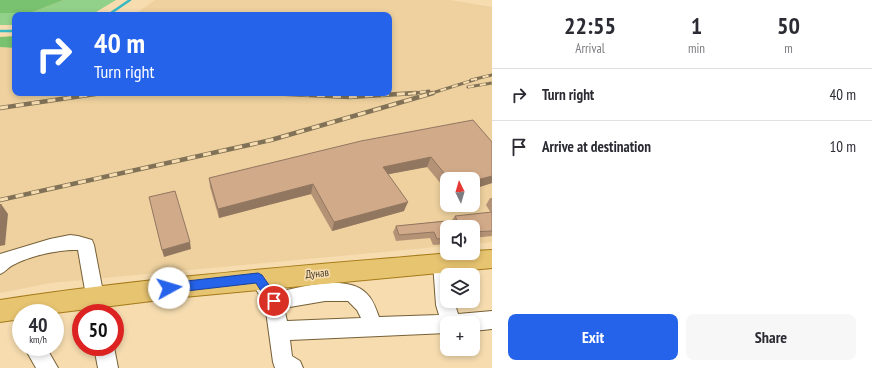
<!DOCTYPE html>
<meta charset="utf-8">
<style>
body{margin:0;font-family:"PT Sans Narrow",sans-serif;background:#f7f7f7;color:#2b2b33;height:100vh;display:flex;flex-direction:column;font-size:15px;white-space:nowrap}
*{box-sizing:border-box;margin:0}
p{font-size:13px;color:#7c7c81}
.icon{flex:none;width:22px;height:22px;fill:none;stroke:currentColor;stroke-width:2;stroke-linecap:round;stroke-linejoin:round}
.map{position:relative;flex:1;overflow:hidden}
.drawer{display:flex;flex-direction:column;background:#fff;width:380px}
.drawer>*{flex:none}
.top-card{position:absolute;left:12px;top:12px;width:380px;height:84px;border-radius:8px;box-shadow:0 2px 6px #0003;background:#2563eb;color:#fff;overflow:hidden}
.needle{width:26px;rotate:355deg}
.fabs{position:absolute;left:440px;top:172px;display:grid;gap:8px}
.fabs a{display:grid;place-items:center;width:40px;height:40px;border-radius:8px;background:#fff;box-shadow:0 2px 6px #0003;font-size:20px}
.speed{position:absolute;left:12px;top:304px;display:flex;gap:8px;font-size:20px;font-weight:700;text-align:center}
.speed>*{display:grid;place-content:center;width:52px;height:52px;border-radius:50%;background:#fff;box-shadow:0 2px 6px #0003;line-height:1}
.speed small{font-size:10px;font-weight:400}
.speed .limit{border:6px solid #d22;background:#fff;color:#111}
.pin{position:absolute;display:grid;place-items:center;width:34px;height:34px;color:#fff;margin:-17px;border:2px solid #fff;border-radius:50%;box-shadow:0 1px 4px #0007}
.me{position:absolute;width:44px;margin:-22px;rotate:84deg;stroke-linejoin:round;filter:drop-shadow(0 0 3px #0008)}
.turn{display:flex;align-items:center;gap:14px;height:84px;padding:0 16px;font-size:18px}
.turn .icon{width:52px;height:52px;stroke-width:2.5}
.turn b{display:block;font-size:28px;line-height:34px}
.eta{display:flex;justify-content:space-evenly;align-items:center;height:68px;text-align:center}
.eta b{font-size:24px;font-weight:800;line-height:28px}
.primary-button{display:flex;gap:8px;margin-top:auto;padding:8px 16px}
.primary-button a{flex:1;height:46px;border-radius:8px;background:#2563eb;color:#fff;font-size:16px;font-weight:800;line-height:46px;text-align:center}
.primary-button a+a{background:#f7f7f7;color:#2b2b33}
ul{padding:0;list-style:none}
li{display:flex;align-items:center;gap:12px;height:52px;padding:0 16px;border-top:1px solid #e1e1e2}
li div{flex:1}
li b{display:block;font-size:15px}
li em{font-style:normal}
main{display:flex;flex:1;min-height:0}
.map>svg:first-child{display:block}
</style>
<main>
<div class="map">
<svg width="492" height="368" viewBox="0 0 492 368">
<rect width="100%" height="100%" fill="#f6dcaf"/>
<path fill="#eed19e" fill-rule="evenodd" d="M155 0H450L492 7V242L473 244V227H447V246L50 283 0 293V47L15 48V93H389V15H134ZM447 179H473V205H447Z"/>
<polygon fill="#92d189" points="64,0 116,0 91,15 15,15 15,25 0,25 0,13 30,13"/>
<g fill="#79c26f">
<polygon points="0,0 64,0 30,13 0,13"/>
<polygon points="15,36 15,48 0,47 0,37"/>
</g>
<g fill="none" stroke-linecap="round" stroke-linejoin="round">
<g stroke="#38b9c1" stroke-width="2.5">
<polyline points="108,15 130,0"/>
<polyline points="0,31 15,31"/>
</g>
<defs>
<g id="minor">
<path d="M70 235 78 236 92 240 94 245 107 313H89L78 250C59 249 30 256 13 265 8 267 6 272 0 274V254L50 239Z"/>
<path d="M442 255 448 258 451 263 452 275H447V301H454L458 314 492 311V329L473 331V323H447V333L290 340 292 356 300 361 303 368H275L273 362 265 304 249 278 252 272 258 270 264 272 278 292C302 287 347 274 366 293 373 299 376 309 379 317L439 315 436 305 433 263 436 258ZM325 301H348L357 310 361 318 287 321 284 308Z"/>
<polygon points="24,347 46,347 58,368 36,368"/>
<polygon points="94,347 114,347 118,368 98,368"/>
</g>
<path id="major" d="M492 250V268L184 297 55 313H21V319L0 322V300C150 277 300 266 451 253H473V251Z"/>
</defs>
<use href="#minor" stroke="#766037" stroke-width="2"/>
<use href="#major" stroke="#a47a19" stroke-width="2"/>
<use href="#minor" fill="#fff" fill-rule="evenodd"/>
<use href="#major" fill="#e7c470" fill-rule="evenodd"/>
<defs>
<g id="rail-far1">
<polyline points="471,80 492,75"/>
<polyline points="468,87 492,83"/>
<polyline points="269,93 275,94"/>
<polyline points="97,94 102,93"/>
<polyline points="408,94 429,91"/>
<polyline points="429,94 477,79"/>
</g>
<g id="rail">
<polyline points="269,93 349,97 416,93"/>
<polyline points="0,108 102,93"/>
<polyline points="0,200 271,140 433,93"/>
</g>
</defs>
<use href="#rail-far1" stroke="#817257" stroke-width="3"/>
<use href="#rail" stroke="#817257" stroke-width="4.5"/>
<use href="#rail-far1" stroke="#f6dcaf" stroke-width="2" stroke-dasharray="6" stroke-linecap="butt"/>
<use href="#rail" stroke="#f6dcaf" stroke-width="3" stroke-dasharray="8" stroke-linecap="butt"/>
</g>
<g fill="#b49276">
<polygon points="492,142 492,183 473,189 473,179 447,179 447,191 427,167 388,174 404,211 332,231 311,194 219,218 210,187 209,178"/>
<polygon points="490,198 492,198 492,236 473,238 473,227 447,227 447,244 433,245 430,238 396,241 393,232 396,226 452,220 455,216 491,213 486,205"/>
</g>
<g fill="#927760">
<polygon points="431,157 427,167 379,176 383,167"/>
<polygon points="492,176 492,183 473,189 473,181"/>
<polygon points="313,184 311,194 219,218 218,209"/>
<polygon points="408,202 404,211 332,231 334,222"/>
<polygon points="1,204 8,214 5,245 0,246 0,219"/>
<polygon points="190,242 191,249 164,257 162,250"/>
</g>
<g fill="#d1aa89" stroke="#927760">
<polygon points="473,120 492,142 492,176 473,181 473,179 449,179 431,157 383,167 408,202 334,222 313,184 218,209 209,178 361,141"/>
<polygon points="175,191 190,242 162,250 149,197"/>
<polygon points="1,204 0,219 0,205"/>
<polygon points="492,212 492,231 473,232 473,227 447,227 447,238 437,239 434,232 399,235 396,226 457,220 455,216"/>
</g>
<polygon fill="#2563eb" stroke="#184099" points="258,273 262,275 278,298 279,301 278,305 274,306 270,305 256,283 169,293 165,292 164,288 165,285 169,283"/>
<g text-anchor="middle" dominant-baseline="central" stroke-width="3.5" stroke-linejoin="round" paint-order="stroke">
<g font-size="11" fill="#453b29" stroke="#f6dcaf">
<text transform="translate(317 273) rotate(-5)">Дунав</text>
</g>
</g>
</svg>
<div class="fabs">
<a><svg class="needle" viewBox="-14 -14 28 28"><path d="M0-13l5 13h-10z" fill="#e53935"/><path d="M0 13l5-13h-10z" fill="#7c7c81"/></svg></a>
<a><svg class="icon" aria-label="sound" viewBox="0 0 24 24"><path d="M4 9h4l5-4v14l-5-4H4zM17 9q2 3 0 6"/></svg></a>
<a><svg class="icon" aria-label="layers" viewBox="0 0 24 24"><path d="M12 4l9 5-9 5-9-5zM3 14l9 5 9-5"/></svg></a>
<a>+</a>
</div>
<div class="speed"><div>40<small>km/h</small></div><div class="limit">50</div></div>
<div class="pin" style="left:274px;top:301px;background:#d93025"><svg class="icon" aria-label="arrive" viewBox="0 0 24 24"><path d="M6 21V4h12l-3 4 3 4H6"/></svg></div>
<svg class="me" style="left:169px;top:288px" viewBox="-20 -20 40 40"><circle r="19" fill="#fff"/><path d="M0-13L10 11 0 6-10 11z" fill="#2563eb"/></svg>
<div class="top-card">
<div class="turn"><svg class="icon" aria-label="right" viewBox="0 0 24 24"><path d="M7 20v-9h11M14 6l5 5-5 5"/></svg><div><b>40 m</b>Turn right</div></div>
</div>
</div>
<section class="drawer">
<div class="eta">
<div><b>22:55</b><p>Arrival</p></div>
<div><b>1</b><p>min</p></div>
<div><b>50</b><p>m</p></div>
</div>
<ul>
<li><svg class="icon" aria-label="right" viewBox="0 0 24 24"><path d="M7 20v-9h11M14 6l5 5-5 5"/></svg><div><b>Turn right</b></div><em>40 m</em></li>
<li><svg class="icon" aria-label="arrive" viewBox="0 0 24 24"><path d="M6 21V4h12l-3 4 3 4H6"/></svg><div><b>Arrive at destination</b></div><em>10 m</em></li>
</ul>
<div class="primary-button"><a>Exit</a><a>Share</a></div>
</section>
</main>
